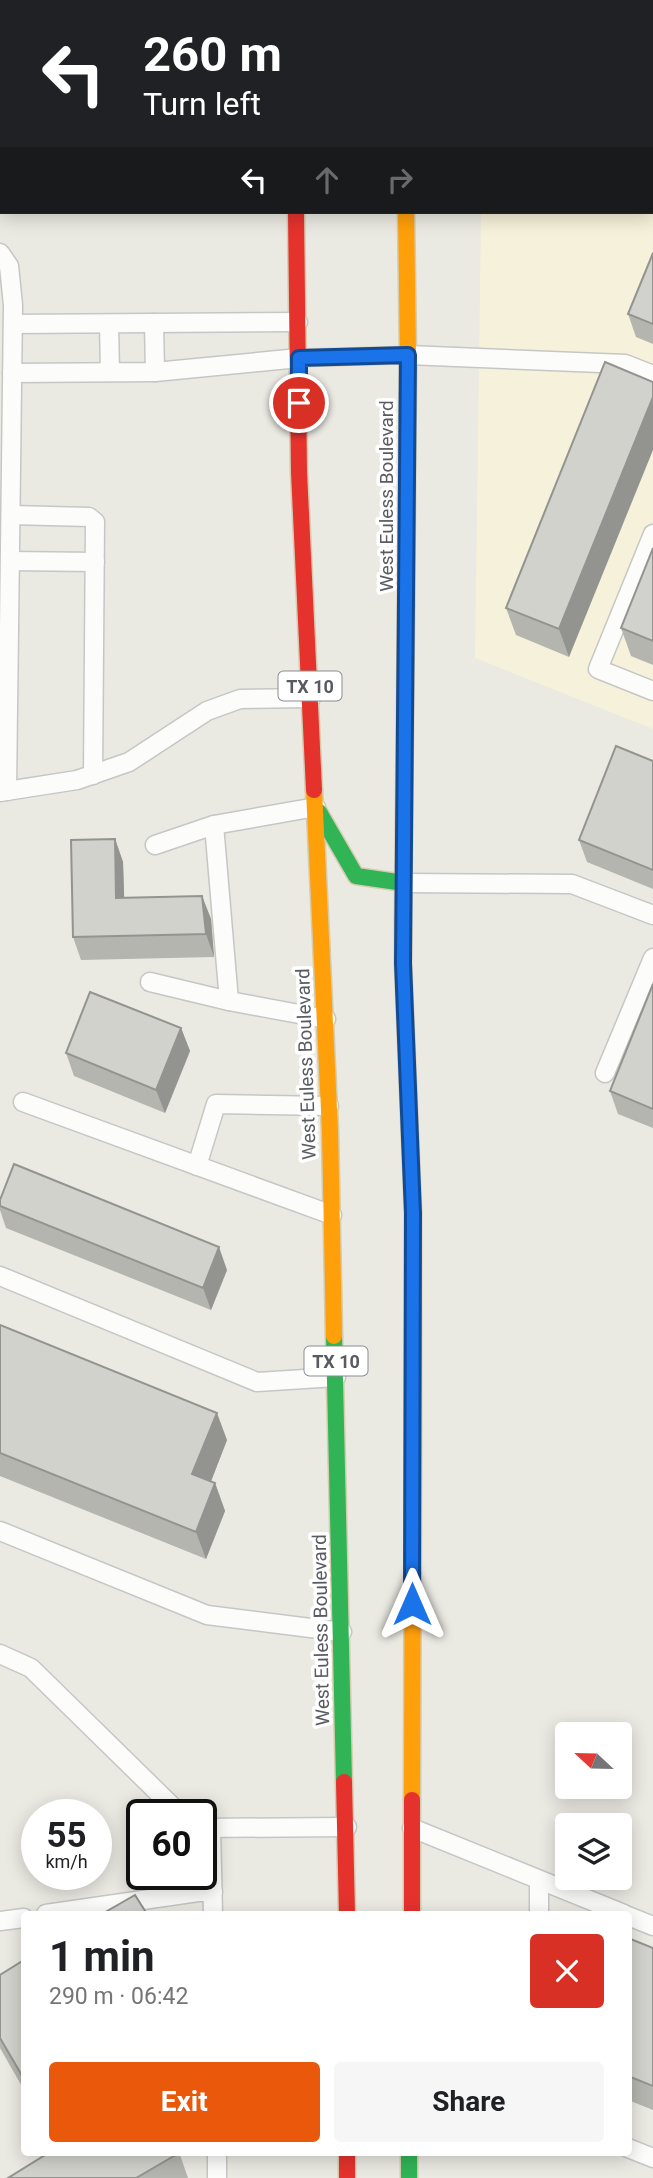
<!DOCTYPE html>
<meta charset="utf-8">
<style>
body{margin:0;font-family:Roboto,sans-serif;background:#f6f6f6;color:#202124;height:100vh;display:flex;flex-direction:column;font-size:26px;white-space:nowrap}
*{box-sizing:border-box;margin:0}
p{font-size:23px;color:#757577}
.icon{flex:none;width:38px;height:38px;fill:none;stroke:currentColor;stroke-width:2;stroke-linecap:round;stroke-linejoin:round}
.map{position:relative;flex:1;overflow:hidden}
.side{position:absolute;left:21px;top:1911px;width:611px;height:245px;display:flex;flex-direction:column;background:#fff;border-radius:7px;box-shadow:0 4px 18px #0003}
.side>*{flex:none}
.banner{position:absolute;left:0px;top:0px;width:654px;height:214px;box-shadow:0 4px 18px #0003;background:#202124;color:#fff;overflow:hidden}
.needle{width:46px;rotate:292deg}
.controls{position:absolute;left:555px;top:1722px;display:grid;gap:14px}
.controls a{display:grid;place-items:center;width:77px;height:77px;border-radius:7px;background:#fff;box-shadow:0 4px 18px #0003;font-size:35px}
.speed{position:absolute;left:21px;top:1799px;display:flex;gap:14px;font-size:35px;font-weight:700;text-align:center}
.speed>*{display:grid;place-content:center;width:91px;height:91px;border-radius:50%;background:#fff;box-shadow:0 4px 18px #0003;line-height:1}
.speed small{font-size:18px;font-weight:400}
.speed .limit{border:4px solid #111;border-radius:10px;background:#fff;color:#111}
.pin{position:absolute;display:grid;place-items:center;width:60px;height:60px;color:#fff;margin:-30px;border:4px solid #fff;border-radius:50%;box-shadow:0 2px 7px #0007}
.me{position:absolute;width:77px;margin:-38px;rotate:0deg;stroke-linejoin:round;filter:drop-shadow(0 0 5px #0008)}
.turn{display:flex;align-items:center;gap:24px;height:147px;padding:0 28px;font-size:32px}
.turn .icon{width:91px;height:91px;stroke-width:2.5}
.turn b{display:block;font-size:49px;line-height:60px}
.lanes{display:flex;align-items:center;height:66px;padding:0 28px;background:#0003;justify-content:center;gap:35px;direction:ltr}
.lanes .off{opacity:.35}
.round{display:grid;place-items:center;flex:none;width:74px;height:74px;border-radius:7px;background:#f6f6f6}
.overview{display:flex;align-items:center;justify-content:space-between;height:119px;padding:0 28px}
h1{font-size:42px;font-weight:700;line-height:52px}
.cta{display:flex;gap:14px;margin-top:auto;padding:14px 28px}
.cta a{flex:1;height:80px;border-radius:7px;background:#ea580c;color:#fff;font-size:28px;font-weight:700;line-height:80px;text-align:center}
.cta a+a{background:#f6f6f6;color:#202124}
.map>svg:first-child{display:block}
</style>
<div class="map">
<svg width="653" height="2178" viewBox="0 0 653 2178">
<rect width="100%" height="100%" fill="#eae9e2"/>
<polygon fill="#f6f1da" points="483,0 653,0 653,729 475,658 481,212 653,212 653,2"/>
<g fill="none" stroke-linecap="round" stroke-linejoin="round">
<defs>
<g id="lane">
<polyline points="15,0 17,2"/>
<polyline points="0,253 9,266 13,305 7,791"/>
<polyline points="154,323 155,372"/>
<polyline points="13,324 298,322"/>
<polyline points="109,324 110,372"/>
<polyline points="408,355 625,364 653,375"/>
<polyline points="12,373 155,372 299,358"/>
<polyline points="11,515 89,517 95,522 93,775"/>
<polyline points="653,534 598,669 653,691"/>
<polyline points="10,561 95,562"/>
<polyline points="0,792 77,780 129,762 207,711 240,699 311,698"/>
<polyline points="155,845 214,825 316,807"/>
<polyline points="404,883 572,884 653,915"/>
<polyline points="150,982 229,1001 214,825"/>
<polyline points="229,1001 326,1019"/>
<polyline points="605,1073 653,958"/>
<polyline points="23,1102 332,1215"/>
<polyline points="197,1166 216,1104 329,1106"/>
<polyline points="0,1276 257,1382 336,1377"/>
<polyline points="0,1531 207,1615 342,1632"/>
<polyline points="0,1654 31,1668 181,1815"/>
<polyline points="201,1828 347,1827"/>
<polyline points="211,1828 213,1914"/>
<polyline points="412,1828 624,1914"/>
<polyline points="46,1914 198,1892 213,1892"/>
<polyline points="539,1914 539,1880"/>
<polyline points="628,1916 653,1926"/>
<polyline points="0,1921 24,1918"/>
<polyline points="628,2148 653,2158"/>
<polyline points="217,2152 217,2178"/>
</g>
<g id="fast">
<polyline points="288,0 289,2"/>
<polyline points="404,0 404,2"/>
<polyline points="319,812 356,876 404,883"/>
<polyline points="403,920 403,963 413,1213 413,1445"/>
<polyline points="334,1336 344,1782"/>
<polyline points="409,2152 409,2178"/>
</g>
<g id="slow">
<polyline points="299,358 408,355"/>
<polyline points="406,605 408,355 406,212"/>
<polyline points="314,790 330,1131 334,1336"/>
<polyline points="412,1800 413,1445"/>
</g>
<g id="jam">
<polyline points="296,212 299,472 314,790"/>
<polyline points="403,920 406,605"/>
<polyline points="344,1782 347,1914"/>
<polyline points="412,1914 412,1800"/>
<polyline points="347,2152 347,2178"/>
</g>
</defs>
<use href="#lane" stroke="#c6c7c5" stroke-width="21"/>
<use href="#fast" stroke="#d5ccae" stroke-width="19"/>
<use href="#slow" stroke="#d5ccae" stroke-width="19"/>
<use href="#jam" stroke="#d5ccae" stroke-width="19"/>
<use href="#lane" stroke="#fcfcfb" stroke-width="18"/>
<use href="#fast" stroke="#30b455" stroke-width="16"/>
<use href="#slow" stroke="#ff9f0a" stroke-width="16"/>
<use href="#jam" stroke="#e5322d" stroke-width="16"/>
</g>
<g fill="#b5b5b0">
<polygon points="583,0 653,0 653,28 653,2 588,2"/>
<polygon points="653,253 653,344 636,337 628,314"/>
<polygon points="653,382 569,657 516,635 506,608"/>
<polygon points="653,548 653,665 631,656 621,628"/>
<polygon points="653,761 653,889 587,862 579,840"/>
<polygon points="115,839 123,862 124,898 202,896 211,919 214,957 81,960 73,937"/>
<polygon points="653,984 653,1128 618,1114 610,1091"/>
<polygon points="181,1028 190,1051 165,1113 74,1076 66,1053"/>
<polygon points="0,1200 227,1270 211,1310 6,1228 0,1210"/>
<polygon points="0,1325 227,1440 211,1481 215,1483 225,1511 206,1559 0,1476"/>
<polygon points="628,1938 653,1948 653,2110 628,2100"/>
<polygon points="24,1960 24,2090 0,2048 0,1975"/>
<polygon points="179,2152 188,2178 8,2178"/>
</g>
<g fill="#939390">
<polygon points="653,397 653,450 569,657 559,629"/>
<polygon points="115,839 123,862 125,921 116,898"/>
<polygon points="202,896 211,919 214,957 206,934"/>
<polygon points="181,1028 190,1051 165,1113 156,1090"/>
<polygon points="219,1247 227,1270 211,1310 203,1288"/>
<polygon points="217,1413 227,1440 203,1502 192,1474"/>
<polygon points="215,1483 225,1511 206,1559 196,1532"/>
</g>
<g fill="#d2d2cd" stroke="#939390" stroke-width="2">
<polygon points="632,0 653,0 653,8 653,2 636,2"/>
<polygon points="653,253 653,324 628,314"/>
<polygon points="605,362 653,382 653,397 559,629 506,608"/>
<polygon points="653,548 653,641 621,628"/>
<polygon points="616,746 653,761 653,870 579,840"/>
<polygon points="115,839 116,898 202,896 206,934 73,937 71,840"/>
<polygon points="653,984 653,1109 610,1091"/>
<polygon points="90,992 181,1028 156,1090 66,1053"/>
<polygon points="14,1164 219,1247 203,1288 0,1206 0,1200"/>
<polygon points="0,1325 217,1413 192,1474 215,1483 196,1532 0,1453"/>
<polygon points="135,1895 147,1914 102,1914"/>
<polygon points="628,1938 653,1948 653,2086 628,2076"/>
<polygon points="24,1960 24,2079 0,2038 0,1975"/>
<polygon points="50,2152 179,2152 179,2153 136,2178 8,2178"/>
</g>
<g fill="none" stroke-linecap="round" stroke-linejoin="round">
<defs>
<polyline id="route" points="299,403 299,358 408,355 403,963 413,1213 412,1604"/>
</defs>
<use href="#route" stroke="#114b97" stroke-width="18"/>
<use href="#route" stroke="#1a73e8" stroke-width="12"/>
</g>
<g text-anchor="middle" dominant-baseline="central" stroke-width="7" stroke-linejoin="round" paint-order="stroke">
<g fill="#fff" stroke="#8a8d91" stroke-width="2">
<rect x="278.5" y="671.5" width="63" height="29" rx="5"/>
<rect x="304.5" y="1346.5" width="63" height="29" rx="5"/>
</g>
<g font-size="18" font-weight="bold" fill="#585c62">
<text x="310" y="686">TX 10</text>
<text x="336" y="1361">TX 10</text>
</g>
<g font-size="19" fill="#585c62" stroke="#fff">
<text transform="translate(386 496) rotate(-90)">West Euless Boulevard</text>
<text transform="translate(306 1064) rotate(-92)">West Euless Boulevard</text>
<text transform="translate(321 1630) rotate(-91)">West Euless Boulevard</text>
</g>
</g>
</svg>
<div class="controls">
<a><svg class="needle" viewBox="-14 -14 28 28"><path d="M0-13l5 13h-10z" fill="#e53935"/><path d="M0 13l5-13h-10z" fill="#757577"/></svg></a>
<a><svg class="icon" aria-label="layers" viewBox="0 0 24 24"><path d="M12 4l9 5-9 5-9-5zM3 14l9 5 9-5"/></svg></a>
</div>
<div class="speed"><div>55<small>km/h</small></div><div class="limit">60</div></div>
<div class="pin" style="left:299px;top:403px;background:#d93025"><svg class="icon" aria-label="arrive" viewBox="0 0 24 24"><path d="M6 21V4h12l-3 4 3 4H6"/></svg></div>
<svg class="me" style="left:412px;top:1604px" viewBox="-20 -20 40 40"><path d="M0-17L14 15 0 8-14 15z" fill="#1a73e8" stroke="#fff" stroke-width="4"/></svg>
<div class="banner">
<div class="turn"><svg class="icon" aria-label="left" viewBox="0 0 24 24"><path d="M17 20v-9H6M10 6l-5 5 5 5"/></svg><div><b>260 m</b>Turn left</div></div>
<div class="lanes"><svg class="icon" aria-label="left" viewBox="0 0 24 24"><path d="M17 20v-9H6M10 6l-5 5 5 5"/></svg><svg class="icon off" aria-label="ahead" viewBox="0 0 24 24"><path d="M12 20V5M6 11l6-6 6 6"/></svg><svg class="icon off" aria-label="right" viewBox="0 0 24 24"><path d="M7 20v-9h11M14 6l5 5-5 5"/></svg></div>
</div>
<section class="side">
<div class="overview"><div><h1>1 min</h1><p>290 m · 06:42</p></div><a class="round" style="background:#d93025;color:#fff"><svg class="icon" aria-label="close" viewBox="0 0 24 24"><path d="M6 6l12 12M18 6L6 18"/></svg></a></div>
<div class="cta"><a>Exit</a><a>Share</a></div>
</section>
</div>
